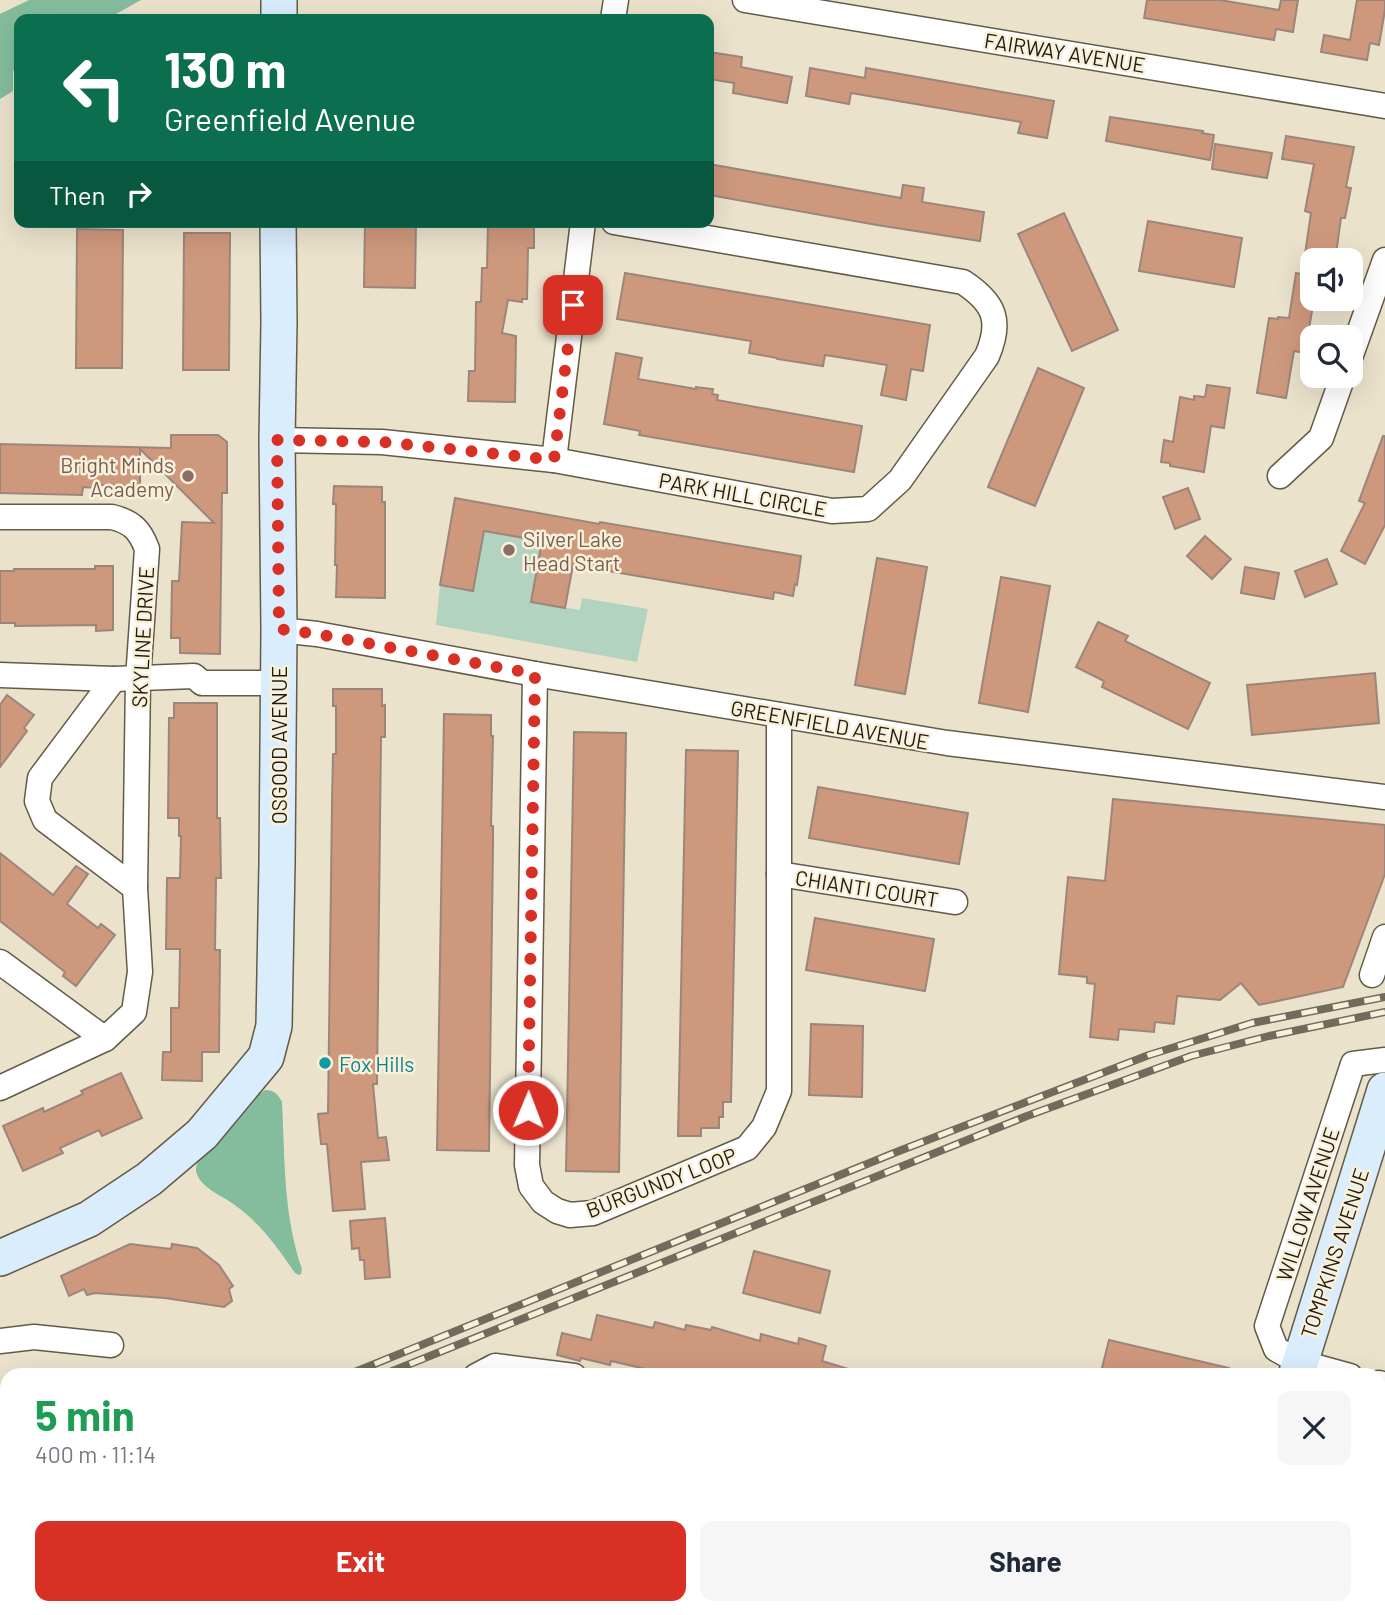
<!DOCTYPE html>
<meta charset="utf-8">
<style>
body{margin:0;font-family:Barlow,sans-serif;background:#f6f6f7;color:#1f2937;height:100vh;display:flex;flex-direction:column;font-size:26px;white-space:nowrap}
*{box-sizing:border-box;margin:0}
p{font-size:23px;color:#747a83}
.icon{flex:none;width:38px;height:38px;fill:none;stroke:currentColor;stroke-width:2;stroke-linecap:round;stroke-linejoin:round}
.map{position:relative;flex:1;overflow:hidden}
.side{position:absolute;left:0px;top:1368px;width:1386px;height:247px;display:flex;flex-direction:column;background:#fff;border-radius:21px 21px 0 0;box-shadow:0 7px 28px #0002}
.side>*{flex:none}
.banner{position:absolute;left:14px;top:14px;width:700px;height:214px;border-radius:14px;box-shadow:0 7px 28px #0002;background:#0b6e4f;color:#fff;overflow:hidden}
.controls{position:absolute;left:1300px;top:248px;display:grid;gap:14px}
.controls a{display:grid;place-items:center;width:63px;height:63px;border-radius:14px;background:#fff;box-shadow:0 7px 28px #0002;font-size:35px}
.pin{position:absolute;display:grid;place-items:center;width:60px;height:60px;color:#fff;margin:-30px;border-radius:14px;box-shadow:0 4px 10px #0006}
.me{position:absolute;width:77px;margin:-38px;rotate:1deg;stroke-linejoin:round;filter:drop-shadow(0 0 5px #0008)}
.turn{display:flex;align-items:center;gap:24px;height:147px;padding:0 35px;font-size:32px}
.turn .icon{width:91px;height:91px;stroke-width:2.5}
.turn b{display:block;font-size:49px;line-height:60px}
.then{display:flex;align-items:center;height:66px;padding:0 35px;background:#0003;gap:14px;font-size:26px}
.round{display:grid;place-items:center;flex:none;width:74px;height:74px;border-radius:14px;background:#f6f6f7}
.headline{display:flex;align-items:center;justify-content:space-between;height:119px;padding:0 35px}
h1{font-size:42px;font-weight:700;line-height:52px;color:#1e9e55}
.cta{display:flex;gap:14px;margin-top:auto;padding:14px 35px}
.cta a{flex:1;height:80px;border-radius:14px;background:#d93025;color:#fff;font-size:28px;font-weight:700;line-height:80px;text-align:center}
.cta a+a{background:#f6f6f7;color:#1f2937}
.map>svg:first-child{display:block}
</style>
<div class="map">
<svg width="1385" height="1615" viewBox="0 0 1385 1615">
<rect width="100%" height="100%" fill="#ebe2cc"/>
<g fill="#b1d3bf">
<polygon points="484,531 542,541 532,602 580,610 582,598 648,609 637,662 436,625 440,585 473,591"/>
<polygon points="547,1608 722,1608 749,1615 547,1615"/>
</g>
<g fill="#84bd9d">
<polygon points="29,0 141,0 107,19 19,19 19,68 13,71 13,91 0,99 0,14"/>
<path d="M265 1090C274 1090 278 1094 282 1102 285 1158 283 1214 302 1269L301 1274 299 1275 295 1273C278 1248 261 1224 236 1206 225 1197 209 1192 200 1180 193 1170 196 1164 202 1155L257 1096Z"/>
</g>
<g fill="#ce987d" stroke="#9c867b" stroke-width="2">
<polygon points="1147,0 1220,0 1279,10 1281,0 1298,0 1293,32 1276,29 1274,40 1144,18"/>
<polygon points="1357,0 1385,0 1385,10 1379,45 1370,43 1367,60 1321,52 1324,35 1350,40"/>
<polygon points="709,52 742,57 741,67 792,77 787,103 733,93 734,83 709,79"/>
<polygon points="810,68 865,78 866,68 1054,101 1047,138 1018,133 1021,122 851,93 849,104 806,96"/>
<polygon points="1110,117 1203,131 1202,133 1214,135 1210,160 1106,141"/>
<polygon points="1286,136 1354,147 1346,187 1351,188 1345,218 1341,218 1335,261 1304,261 1311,213 1305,211 1314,164 1282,159"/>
<polygon points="1215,144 1272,153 1267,178 1212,169"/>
<polygon points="709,164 901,198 903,185 924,188 922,202 984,212 980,241 877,225 709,195"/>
<polygon points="1064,213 1118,330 1072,351 1018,234"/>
<polygon points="1148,221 1242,238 1234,287 1139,271"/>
<polygon points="365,222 416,222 415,288 364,287"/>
<polygon points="488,222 534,222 534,248 528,248 527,299 522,299 522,302 508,300 502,333 516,336 515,402 468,401 469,371 475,371 476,302 481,302 482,268 487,268"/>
<polygon points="77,229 123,230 122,368 76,368"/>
<polygon points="184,233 230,233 229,370 183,370"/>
<polygon points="625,273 930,325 923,371 911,369 906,400 881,395 887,365 825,355 823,366 777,359 777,358 749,353 751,341 617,319"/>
<polygon points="1296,273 1312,276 1312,299 1314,299 1305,353 1294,351 1286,398 1257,393 1269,318 1278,319 1278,317 1289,318"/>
<polygon points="616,353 642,358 638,379 696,389 696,387 713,389 712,394 718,395 717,400 862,426 854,472 639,435 640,431 604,424"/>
<polygon points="1038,368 1084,388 1035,506 988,487"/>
<polygon points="1207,385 1230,388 1224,428 1211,426 1204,472 1170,466 1170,463 1161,462 1164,440 1173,442 1180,397 1194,400 1194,396 1205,397"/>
<polygon points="171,435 218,435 227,442 227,493 222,493 220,654 180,653 180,638 171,638 172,581 179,581 182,522 214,523 140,449 140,486 97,485 96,488 83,487 82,495 0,493 0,444 171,448"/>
<polygon points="1383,436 1385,436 1385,525 1365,564 1341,551 1365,503 1359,501"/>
<polygon points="334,486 382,487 382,502 385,502 385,598 336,597 337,565 335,565 336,504 333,504"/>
<polygon points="1188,488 1200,519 1175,529 1163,497"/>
<polygon points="455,498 599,524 600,522 801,556 797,585 795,584 793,596 774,592 773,599 573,565 565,608 531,602 542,541 484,531 473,591 440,585"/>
<polygon points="1205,536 1231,559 1212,579 1187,556"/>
<polygon points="877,558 927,567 905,694 855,685"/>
<polygon points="1327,559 1337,584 1305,597 1295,571"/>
<polygon points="95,566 113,566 113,630 96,631 96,625 15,626 15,623 0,623 0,571 14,571 14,569 95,569"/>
<polygon points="1245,567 1279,573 1274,599 1241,593"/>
<polygon points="1001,577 1050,586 1028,712 979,703"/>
<polygon points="1098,622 1128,636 1125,641 1210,683 1188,729 1102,687 1104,681 1076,667"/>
<polygon points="1375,673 1379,723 1252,735 1247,685"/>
<polygon points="333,689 382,689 382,706 385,705 385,737 381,737 377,1084 373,1084 378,1138 386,1137 389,1160 361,1162 365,1209 333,1211 327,1144 321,1144 318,1114 328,1113 332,803 333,754 336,754 336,706 333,706"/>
<polygon points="7,695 34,715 24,728 27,731 0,767 0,705"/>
<polygon points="174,703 217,703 217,818 220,818 221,878 216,878 215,950 220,950 219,1052 202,1052 202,1081 162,1080 163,1052 171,1052 171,1008 179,1008 180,949 166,949 167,878 180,878 181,836 179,836 179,818 168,818 169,718 174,718"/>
<polygon points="444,714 491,715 491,736 493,736 491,826 493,826 493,844 489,1151 437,1150"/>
<polygon points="574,732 626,733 619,1172 566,1171"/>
<polygon points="686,750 738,751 731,1102 723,1102 723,1117 719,1117 719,1128 701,1128 701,1136 678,1136"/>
<polygon points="818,787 968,813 959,864 809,838"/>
<polygon points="1113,799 1385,825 1385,874 1343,987 1259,1005 1241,983 1220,1000 1177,996 1174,1024 1155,1022 1154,1032 1119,1029 1118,1040 1090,1037 1095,984 1087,983 1087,977 1059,974 1068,877 1105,881"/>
<polygon points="0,853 53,895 76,866 88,874 67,904 98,928 101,924 115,935 76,986 63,976 65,972 0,921"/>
<polygon points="815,918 934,939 925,991 806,970"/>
<polygon points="811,1024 863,1026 862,1097 809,1095"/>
<polygon points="121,1073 142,1118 102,1136 99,1130 60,1148 63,1153 23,1171 3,1126 43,1108 44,1112 83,1094 81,1091"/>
<polygon points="385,1218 390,1277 365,1279 364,1260 360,1260 359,1248 352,1249 350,1221"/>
<polygon points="130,1244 171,1249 172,1244 197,1248 219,1265 233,1286 229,1289 232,1301 224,1307 165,1298 95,1293 87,1295 84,1289 69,1296 61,1276"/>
<polygon points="754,1251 830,1271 820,1313 743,1293"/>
<polygon points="597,1315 653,1328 655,1322 685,1330 686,1325 711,1330 712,1327 760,1341 761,1334 798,1344 799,1338 826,1346 822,1361 855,1371 855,1376 676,1376 611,1361 610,1365 581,1358 580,1361 557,1355 562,1333 591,1340"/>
<polygon points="1109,1340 1229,1368 1228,1376 1100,1376"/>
</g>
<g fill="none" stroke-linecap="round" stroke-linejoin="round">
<defs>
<g id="street">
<polyline points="745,0 1385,106"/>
<polyline points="613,19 616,0"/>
<polyline points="1351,355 1385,260"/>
<path d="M277 440 382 442 554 460 832 511 868 509 900 480 987 356C1002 321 995 303 963 282L614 222"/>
<polyline points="554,460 583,222"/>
<polyline points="1280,476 1321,438 1343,376"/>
<path d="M0 517H112C132 522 140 530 147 549L138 679 135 888 140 972 134 1012 105 1039 0 1088"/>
<polyline points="279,630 317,634 535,674 947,743 1385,797"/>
<polyline points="535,674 527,1165 531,1186 543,1202 557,1211 570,1215 593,1213 747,1148 764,1127 779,1091 779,715"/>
<polyline points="0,675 114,679 194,676 202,683 278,683"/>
<polyline points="114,679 40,778 37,801 45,820 135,888"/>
<polyline points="779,874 955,902"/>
<polyline points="0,962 105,1039"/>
<polyline points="1372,975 1385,937"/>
<polyline points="0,1341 34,1337 111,1345"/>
<polyline points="476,1376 495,1366 574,1376"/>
<polyline points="1350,1376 1299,1362 1276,1349 1267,1326 1353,1064 1385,1060"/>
<polyline points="1379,1383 1385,1385"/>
<polyline points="122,1615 149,1608"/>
<polyline points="193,1615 194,1608"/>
<polyline points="429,1615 430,1608"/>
</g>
<g id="secondary">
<polyline points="279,19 279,0"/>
<polyline points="0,1258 89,1219 149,1179 202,1134 266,1057 274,1026 277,864 279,630 277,440 279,322 278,222"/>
<polyline points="1296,1376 1385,1090"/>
<polyline points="1240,1615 1241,1608"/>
</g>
</defs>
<use href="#street" stroke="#635b48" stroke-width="27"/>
<use href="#secondary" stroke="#635b48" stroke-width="38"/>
<use href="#street" stroke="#fff" stroke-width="24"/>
<use href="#secondary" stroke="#daedfc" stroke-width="35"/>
<defs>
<g id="rail">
<polyline points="345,1376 899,1151 1149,1055 1252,1023 1385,997"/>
<polyline points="380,1376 1027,1116 1191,1056 1269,1036 1385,1012"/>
<polyline points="0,1511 7,1508"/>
<polyline points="0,1528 7,1525"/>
</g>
</defs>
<use href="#rail" stroke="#716b5d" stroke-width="8"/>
<use href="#rail" stroke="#f9f0d9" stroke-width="5" stroke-dasharray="16" stroke-linecap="butt"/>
</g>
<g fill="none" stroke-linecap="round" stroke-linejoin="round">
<polyline stroke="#d93025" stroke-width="12" stroke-dasharray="0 21.6" points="528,1110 535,674 317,634 279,629 277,440 382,442 554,460 573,305"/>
</g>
<g fill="#8d6e63" stroke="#f9f0d9" stroke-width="2.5">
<circle cx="188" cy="476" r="7"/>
<circle cx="509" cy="550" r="7"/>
</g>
<circle fill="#0f9aa8" stroke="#f9f0d9" stroke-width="2.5" cx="325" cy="1063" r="7"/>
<g text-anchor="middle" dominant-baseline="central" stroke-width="5" stroke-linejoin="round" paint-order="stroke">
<g font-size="21" fill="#201c14" stroke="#f9f0d9">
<text transform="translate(1065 52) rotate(9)">FAIRWAY AVENUE</text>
<text transform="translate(743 494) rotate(10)">PARK HILL CIRCLE</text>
<text transform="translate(142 637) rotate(-87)">SKYLINE DRIVE</text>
<text transform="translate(830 724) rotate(10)">GREENFIELD AVENUE</text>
<text transform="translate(278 745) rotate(-90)">OSGOOD AVENUE</text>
<text transform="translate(867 888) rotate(9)">CHIANTI COURT</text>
<text transform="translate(661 1182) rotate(-21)">BURGUNDY LOOP</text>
<text transform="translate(1307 1204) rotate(-72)">WILLOW AVENUE</text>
<text transform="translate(1334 1253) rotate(-72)">TOMPKINS AVENUE</text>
</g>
<g font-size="21" fill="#785e54" stroke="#f9f0d9" text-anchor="end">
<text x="174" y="464">Bright Minds<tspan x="174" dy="24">Academy</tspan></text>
<text x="523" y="538" text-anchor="start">Silver Lake<tspan x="523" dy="24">Head Start</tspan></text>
</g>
<g font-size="21" fill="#0d838f" stroke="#f9f0d9" text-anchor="start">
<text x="339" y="1063">Fox Hills</text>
</g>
</g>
</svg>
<div class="controls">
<a><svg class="icon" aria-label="sound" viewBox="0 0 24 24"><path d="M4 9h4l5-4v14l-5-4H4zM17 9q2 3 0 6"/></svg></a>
<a><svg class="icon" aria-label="search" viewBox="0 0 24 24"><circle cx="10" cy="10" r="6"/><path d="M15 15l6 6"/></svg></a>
</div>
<div class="pin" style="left:573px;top:305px;background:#d93025"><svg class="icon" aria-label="arrive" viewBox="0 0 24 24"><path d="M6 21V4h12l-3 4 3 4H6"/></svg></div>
<svg class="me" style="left:528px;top:1110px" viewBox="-20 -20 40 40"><circle r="17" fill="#d93025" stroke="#fff" stroke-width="3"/><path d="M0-11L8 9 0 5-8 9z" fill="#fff"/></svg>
<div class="banner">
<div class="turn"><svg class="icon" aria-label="left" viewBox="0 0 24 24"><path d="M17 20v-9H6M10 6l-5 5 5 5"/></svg><div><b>130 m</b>Greenfield Avenue</div></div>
<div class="then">Then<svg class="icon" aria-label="right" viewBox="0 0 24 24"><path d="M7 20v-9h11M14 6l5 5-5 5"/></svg></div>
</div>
<section class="side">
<div class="headline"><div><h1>5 min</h1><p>400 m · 11:14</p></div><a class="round"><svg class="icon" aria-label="close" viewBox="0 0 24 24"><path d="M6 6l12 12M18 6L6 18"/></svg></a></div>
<div class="cta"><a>Exit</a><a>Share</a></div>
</section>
</div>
